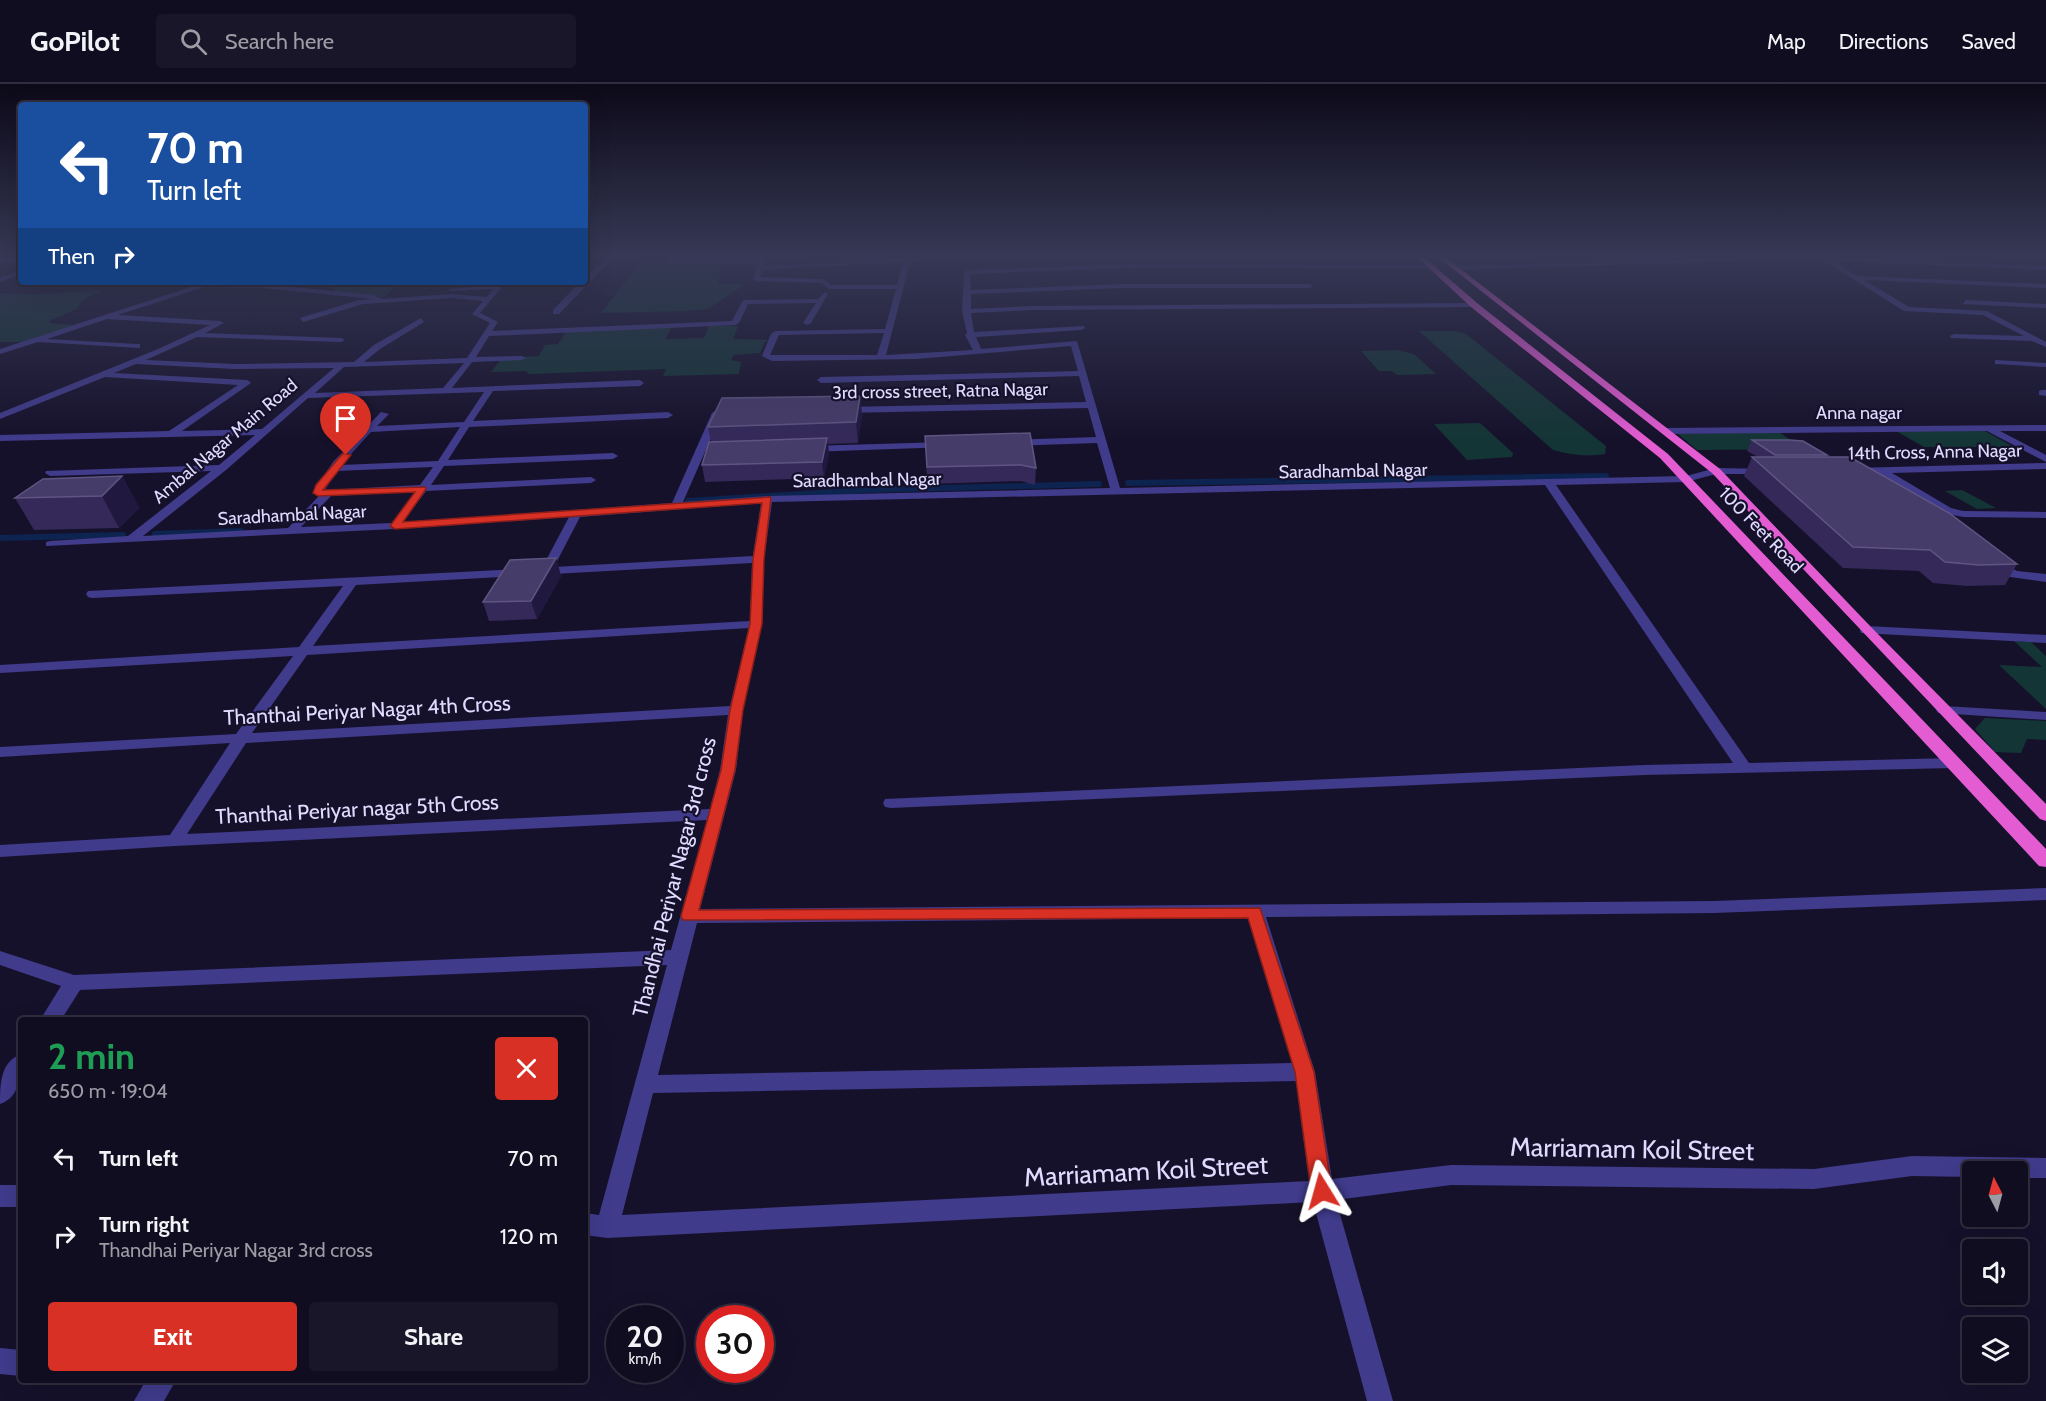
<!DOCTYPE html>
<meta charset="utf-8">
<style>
body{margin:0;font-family:Cabin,sans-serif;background:#191629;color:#f1f3f6;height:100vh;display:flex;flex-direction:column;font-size:22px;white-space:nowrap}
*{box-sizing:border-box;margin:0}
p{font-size:20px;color:#9c9ca5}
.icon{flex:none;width:33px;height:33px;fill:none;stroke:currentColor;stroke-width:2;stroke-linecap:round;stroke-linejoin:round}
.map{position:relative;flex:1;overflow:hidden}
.sheet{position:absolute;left:18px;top:933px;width:570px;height:366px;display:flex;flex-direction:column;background:#100d20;border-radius:6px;box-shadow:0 6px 24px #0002,0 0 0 2px #302d3e}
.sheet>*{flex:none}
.hud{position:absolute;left:18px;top:18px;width:570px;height:183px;border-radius:6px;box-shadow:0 6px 24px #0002,0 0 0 2px #302d3e;background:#1a4fa0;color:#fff;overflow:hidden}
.needle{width:39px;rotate:354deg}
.buttons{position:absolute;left:1962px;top:1077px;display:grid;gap:12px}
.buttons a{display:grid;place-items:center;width:66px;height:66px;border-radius:6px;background:#100d20;box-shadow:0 6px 24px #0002,0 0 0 2px #302d3e;font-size:30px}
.speed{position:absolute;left:606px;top:1221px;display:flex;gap:12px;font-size:30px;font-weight:700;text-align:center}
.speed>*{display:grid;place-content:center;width:78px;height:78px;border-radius:50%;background:#100d20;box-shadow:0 6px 24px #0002,0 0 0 2px #302d3e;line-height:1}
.speed small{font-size:15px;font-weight:400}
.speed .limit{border:9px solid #d22;background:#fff;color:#111}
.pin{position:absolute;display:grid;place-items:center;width:51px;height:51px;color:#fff;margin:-62px -26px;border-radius:50% 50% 50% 0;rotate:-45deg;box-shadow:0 0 6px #0007}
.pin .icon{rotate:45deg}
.me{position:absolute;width:66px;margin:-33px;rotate:352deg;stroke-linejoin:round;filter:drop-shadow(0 0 4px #0008)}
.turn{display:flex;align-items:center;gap:21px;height:126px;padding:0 30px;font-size:27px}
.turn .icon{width:78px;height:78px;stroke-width:2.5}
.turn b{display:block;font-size:42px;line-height:51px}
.then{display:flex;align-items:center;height:57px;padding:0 30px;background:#0003;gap:12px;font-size:22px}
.round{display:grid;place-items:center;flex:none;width:63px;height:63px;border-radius:6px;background:#191629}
.summary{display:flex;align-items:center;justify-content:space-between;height:102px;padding:0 30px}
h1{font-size:36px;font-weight:700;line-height:45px;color:#1e9e55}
.primary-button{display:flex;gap:12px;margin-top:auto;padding:12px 30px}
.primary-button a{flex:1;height:69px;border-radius:6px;background:#d93025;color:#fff;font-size:24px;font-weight:700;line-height:69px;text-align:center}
.primary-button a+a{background:#191629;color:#f1f3f6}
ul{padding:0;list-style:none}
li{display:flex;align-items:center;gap:18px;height:78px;padding:0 30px}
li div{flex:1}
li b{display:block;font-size:22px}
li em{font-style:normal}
header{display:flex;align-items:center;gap:36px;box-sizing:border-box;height:84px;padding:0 30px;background:#100d20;border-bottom:2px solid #302d3e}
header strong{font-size:28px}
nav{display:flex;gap:33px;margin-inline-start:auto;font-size:21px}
.search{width:420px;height:54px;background:#191629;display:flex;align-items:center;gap:15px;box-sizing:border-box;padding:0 21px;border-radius:6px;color:#9c9ca5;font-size:22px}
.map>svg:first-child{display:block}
</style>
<header>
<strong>GoPilot</strong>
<div class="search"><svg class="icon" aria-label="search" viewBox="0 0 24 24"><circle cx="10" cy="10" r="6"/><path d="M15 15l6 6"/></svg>Search here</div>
<nav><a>Map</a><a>Directions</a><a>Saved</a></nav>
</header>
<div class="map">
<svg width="2046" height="1317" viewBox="0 0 2046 1317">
<rect width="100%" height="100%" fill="#16112b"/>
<g fill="#143535">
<polygon points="648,174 679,174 673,181 723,180 717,200 745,200 708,225 687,227 601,229 639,180"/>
<polygon points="327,198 415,198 412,202 395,203 384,213 337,208"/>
<polygon points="101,206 82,217 77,225 51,236 49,239 75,241 23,258 0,258 0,209 37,210"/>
<polygon points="709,242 738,242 733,255 770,256 765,258 760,269 734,271 731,276 741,278 739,290 663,292 666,285 528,290 527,287 491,288 502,274 539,272 545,261 558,260 566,248 672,243 665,255 704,254"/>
<path d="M1419 247H1455L1466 250 1606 362 1605 370C1587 373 1571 371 1553 366Z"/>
<polygon points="1397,266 1414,270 1436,290 1397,291 1392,287 1379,287 1361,267"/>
<polygon points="1480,339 1513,369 1512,373 1467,376 1434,340"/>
<polygon points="1983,346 2014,363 1924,363 1896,347"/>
<polygon points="1779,348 1803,365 1697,366 1678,350"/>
<polygon points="1962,406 1996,424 1977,425 1945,407"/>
<polygon points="2014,557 2031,558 2046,572 2046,625 1999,581 2042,583"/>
<polygon points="1985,634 2046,637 2046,656 2027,655 2021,669 1995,668 1975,645"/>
</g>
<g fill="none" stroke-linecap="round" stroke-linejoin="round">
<g stroke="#0c244f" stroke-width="6">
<polyline points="1128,399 1606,392"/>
<polyline points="688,417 868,406 1099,400"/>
<polyline points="155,450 241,447"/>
<polyline points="0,454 123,451"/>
</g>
<g fill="#403b8b" fill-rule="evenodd">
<polygon points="608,173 614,173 559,230 553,230 553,226 580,198 585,198 585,193"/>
<path d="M671 173H677L674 177 759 176 760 173H766L763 182 939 173 936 175 910 178 886 271 973 266 965 251 967 249 962 227 964 188 967 186 1128 180 1431 181 1429 184H1128L970 190 971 206 1122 200H1310L1313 202 1310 204H1122L971 210V225L1033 222 1474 219 1477 223 1033 226 971 229 974 248 1084 242 1085 244 1081 246 976 253 981 265 1077 257 1120 404 1686 392 1716 384 1771 385 1772 387 1767 390H1716L1686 398 1556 401 1749 679 1953 674 1961 679 1953 684 1644 691 891 724 885 723 883 719 885 715 1644 681 1733 679 1545 401 772 418 764 475 762 540 743 626 736 686 700 825 1714 817 2046 804V816L1714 829 1266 833 1315 988 1332 1095 1451 1081 1814 1085 1912 1072 2046 1074V1094H2018V1088H1972V1093L1912 1092 1814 1105 1451 1101 1336 1116 1393 1317H1367L1313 1118 607 1154 585 1151V1129L599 1131 667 881 80 906 61 936H40L61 902 0 881V867L74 891 671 866 707 736 175 762 0 773V761L170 751 230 659 0 673V663L236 650 293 572 0 589V581L299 563 343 502 92 514 88 513 86 510 88 507 542 484 569 433 395 445 46 462V458L50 457 128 452 211 387 50 392 45 389 46 387 219 381 255 351 0 357V351L169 347 238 301 105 293 0 335V329L158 265 210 241 107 235 47 255 137 260H140V264L38 258 0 270V265L191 203 154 202 151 200 152 198 263 200 374 211 382 215 451 210 487 213 493 205 451 207 448 205 497 201 499 198H506L480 229 498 238 492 247 732 237 743 216 818 215 825 208 828 210 811 239 807 241 803 239 816 219 748 220 739 239 735 241 489 252 476 273 522 272 526 274 522 276 472 278 452 304 640 296 644 299 640 302 493 307 473 337 668 328 673 331 668 334 469 343 448 376 613 369 618 372 613 375 444 382 431 401 591 393 596 396 591 399 426 407 403 438 672 419 712 329 717 326 722 329 683 418 767 412 1110 404 1097 359 1012 362 1007 359 1012 356 1096 353 1088 324 843 329 838 326 843 323 1086 318 1079 292 821 299 817 296 821 293 1078 287 1071 262 916 275 772 277 762 272 771 250 775 247 885 245 896 205H829L822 199 756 197 753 195 758 180H666ZM903 178 897 201H831L824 195 760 193 762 186ZM204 203 263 204 373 215 359 216 300 234 303 238 363 220 451 214 483 217 472 230 490 239 467 274 364 278 380 265 424 238 421 234 374 261 354 278 235 280 146 276 197 253 341 258 345 256 341 254 205 249 224 239 220 237 118 231ZM884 249 877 271H770L779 251ZM464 279 443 304 315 309 344 283ZM136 280 235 285 334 284 262 345 182 347 251 299 247 296 114 289ZM484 308 464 338 377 342 389 330 381 328 333 378 313 409 319 412 288 444 143 452 226 386 308 314ZM460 343 438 377 341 381 371 348ZM433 383 420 401 325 406 336 387ZM415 408 392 439 301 443 331 412ZM761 419 753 472 554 483 580 433ZM752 479 750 537 313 562 356 501ZM749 544 730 622 252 649 307 571ZM728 631 720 686 710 725 187 750 246 659ZM1248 834 1292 979 658 991 697 839ZM1296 997 1309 1097 622 1131 653 1009Z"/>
<polygon points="1818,173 2046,182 2046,186 1832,177 1858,192 2046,200 2046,204 1864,196 1909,223 1987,227 2046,258 2046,263 2032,257 1951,254 1950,252 1954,250 2024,252 1983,231 1904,227"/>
<polygon points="1741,174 1743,177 1454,186 1451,184 1454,182"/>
<rect x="0" y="175" width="21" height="4"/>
<polygon points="21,186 21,190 0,198 0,194"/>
<polygon points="74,198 110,198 113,200 110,202"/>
<polygon points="1966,216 2046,220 2046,224 1963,220"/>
<polygon points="1995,276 2046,279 2046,283 1998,280 1995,280"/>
<polygon points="2042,306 2046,306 2046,312 2039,311 2039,307"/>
<polygon points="2046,341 2046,347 2000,347 2046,371 2046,378 1987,347 1664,350 1659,347 1664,344"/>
<polygon points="946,358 951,361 949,363 808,368 803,365 808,362"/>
<polygon points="2046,379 2046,385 1892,389 1951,424 1963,427 2046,428 2046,434 1963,433 1948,430 1878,389 1854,390 1849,387 1854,384"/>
<polygon points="1995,475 2017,487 2046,490 2046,498 2010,493 1991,481 1989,479"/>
<polygon points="1866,542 2046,551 2046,559 1861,549 1860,546 1861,543"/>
<polygon points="1943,622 2046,628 2046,636 1938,629 1936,626"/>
<path d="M21 970C21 989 21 1013 0 1020 0 1001 0 978 21 970Z"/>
<rect x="0" y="1101" width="21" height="22"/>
<polygon points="0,1264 21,1266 21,1292 0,1290"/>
<polygon points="146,1296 176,1296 164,1317 134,1317"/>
</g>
<g fill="#e35cd2" fill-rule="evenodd">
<polygon points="1417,173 1424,173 1477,219 1668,370 2046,765 2046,783 2039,782 1660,374 1471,223"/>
<polygon points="1438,173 1445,173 1720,385 1871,543 2046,720 2046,737 2040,735 1712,389"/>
</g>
</g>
<g fill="#342959">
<polygon points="860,312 862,331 858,359 828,360 829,370 824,394 705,398 702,381 711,358 708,343"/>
<polygon points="925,352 1036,384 1035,401 1021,397 927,400"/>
<polygon points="1752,356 1827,371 1826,373 2017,480 2005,501 1967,502 1933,499 1919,487 1843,484 1744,392 1752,373 1758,373 1747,367"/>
<polygon points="122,392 139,424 119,444 34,446 15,414"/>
<polygon points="556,474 561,492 537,535 489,537 483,518"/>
</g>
<g fill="#20183f">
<polygon points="860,312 862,331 858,359 856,338"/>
<polygon points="827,354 829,370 824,394 822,378"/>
<polygon points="122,392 139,424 119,444 102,412"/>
<polygon points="556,474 561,492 537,535 531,517"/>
</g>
<g fill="#463c6a" stroke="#5e5582" stroke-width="1.5">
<polygon points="860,312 856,338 708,343 722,314"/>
<polygon points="1030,349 1036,384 1021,381 927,383 925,352"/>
<polygon points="827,354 822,378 702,381 709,358"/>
<polygon points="1752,356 1790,356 1803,357 1827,371 1775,371"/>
<polygon points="1752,373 1850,373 1949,429 2017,480 1979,481 1945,478 1930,466 1853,463"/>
<polygon points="122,392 102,412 15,414 43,395"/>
<polygon points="556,474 531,517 483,518 510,476"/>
</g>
<linearGradient id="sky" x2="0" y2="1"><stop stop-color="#0c0918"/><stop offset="0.48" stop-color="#363855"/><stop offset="1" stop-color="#363855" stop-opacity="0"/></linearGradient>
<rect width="2046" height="357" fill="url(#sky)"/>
<polygon fill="#d93025" stroke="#8d1f18" stroke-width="1.5" points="343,369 351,371 323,406 425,403 426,405 403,438 771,413 764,475 762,540 743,626 735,686 699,826 1260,824 1314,988 1332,1107 1329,1114 1322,1117 1314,1114 1311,1107 1295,988 1248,834 683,836 681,832 721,686 730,626 750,540 753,475 762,419 395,445 390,442 415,408 318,412 313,409 316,401"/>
<g text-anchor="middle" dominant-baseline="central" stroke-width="4.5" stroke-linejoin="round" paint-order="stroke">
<g font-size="18" fill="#e0dbff" stroke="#16112b">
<text transform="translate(940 307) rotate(-1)">3rd cross street, Ratna Nagar</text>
<text x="1859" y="329">Anna nagar</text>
<text transform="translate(225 357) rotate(-40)">Ambal Nagar Main Road</text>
<text transform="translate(1935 368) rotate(-1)">14th Cross, Anna Nagar</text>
<text transform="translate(1353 387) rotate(-1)">Saradhambal Nagar</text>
<text transform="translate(867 396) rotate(-1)">Saradhambal Nagar</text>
<text transform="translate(292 431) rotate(-3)">Saradhambal Nagar</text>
<text transform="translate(1761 446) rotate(46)">100 Feet Road</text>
</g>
<g font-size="21" fill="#e0dbff" stroke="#16112b">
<text transform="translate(367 626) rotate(-3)">Thanthai Periyar Nagar 4th Cross</text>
<text transform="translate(357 725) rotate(-3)">Thanthai Periyar nagar 5th Cross</text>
<text transform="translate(674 793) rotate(-76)">Thandhai Periyar Nagar 3rd cross</text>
</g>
<g font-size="26" fill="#e0dbff" stroke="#16112b">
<text transform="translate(1632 1065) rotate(1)">Marriamam Koil Street</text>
<text transform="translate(1146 1087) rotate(-3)">Marriamam Koil Street</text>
</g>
</g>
</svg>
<div class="buttons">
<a><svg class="needle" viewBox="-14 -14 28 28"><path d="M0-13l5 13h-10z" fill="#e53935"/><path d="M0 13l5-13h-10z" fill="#9c9ca5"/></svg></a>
<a><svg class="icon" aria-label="sound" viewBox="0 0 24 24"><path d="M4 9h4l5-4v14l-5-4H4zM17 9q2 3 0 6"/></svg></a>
<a><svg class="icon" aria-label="layers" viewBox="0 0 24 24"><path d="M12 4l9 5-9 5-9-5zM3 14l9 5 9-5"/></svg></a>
</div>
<div class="speed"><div>20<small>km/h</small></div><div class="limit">30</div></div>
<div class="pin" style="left:346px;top:371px;background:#d93025"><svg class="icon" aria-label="arrive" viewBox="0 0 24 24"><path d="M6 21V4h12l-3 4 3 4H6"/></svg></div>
<svg class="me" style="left:1322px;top:1107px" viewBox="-20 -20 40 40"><path d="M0-17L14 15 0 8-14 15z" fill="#d93025" stroke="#fff" stroke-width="4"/></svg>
<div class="hud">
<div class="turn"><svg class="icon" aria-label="left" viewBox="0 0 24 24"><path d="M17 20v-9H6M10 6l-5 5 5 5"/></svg><div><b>70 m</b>Turn left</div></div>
<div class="then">Then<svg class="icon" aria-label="right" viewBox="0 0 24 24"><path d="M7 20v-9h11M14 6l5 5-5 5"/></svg></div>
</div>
<section class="sheet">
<div class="summary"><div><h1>2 min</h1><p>650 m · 19:04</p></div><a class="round" style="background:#d93025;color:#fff"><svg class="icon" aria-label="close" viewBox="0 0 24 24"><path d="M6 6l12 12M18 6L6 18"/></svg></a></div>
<ul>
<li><svg class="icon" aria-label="left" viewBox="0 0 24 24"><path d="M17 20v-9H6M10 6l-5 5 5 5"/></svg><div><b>Turn left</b></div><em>70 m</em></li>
<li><svg class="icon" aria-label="right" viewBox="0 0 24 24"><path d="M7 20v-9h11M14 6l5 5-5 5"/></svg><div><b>Turn right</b><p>Thandhai Periyar Nagar 3rd cross</p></div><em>120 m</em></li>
</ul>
<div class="primary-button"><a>Exit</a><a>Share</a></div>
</section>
</div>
